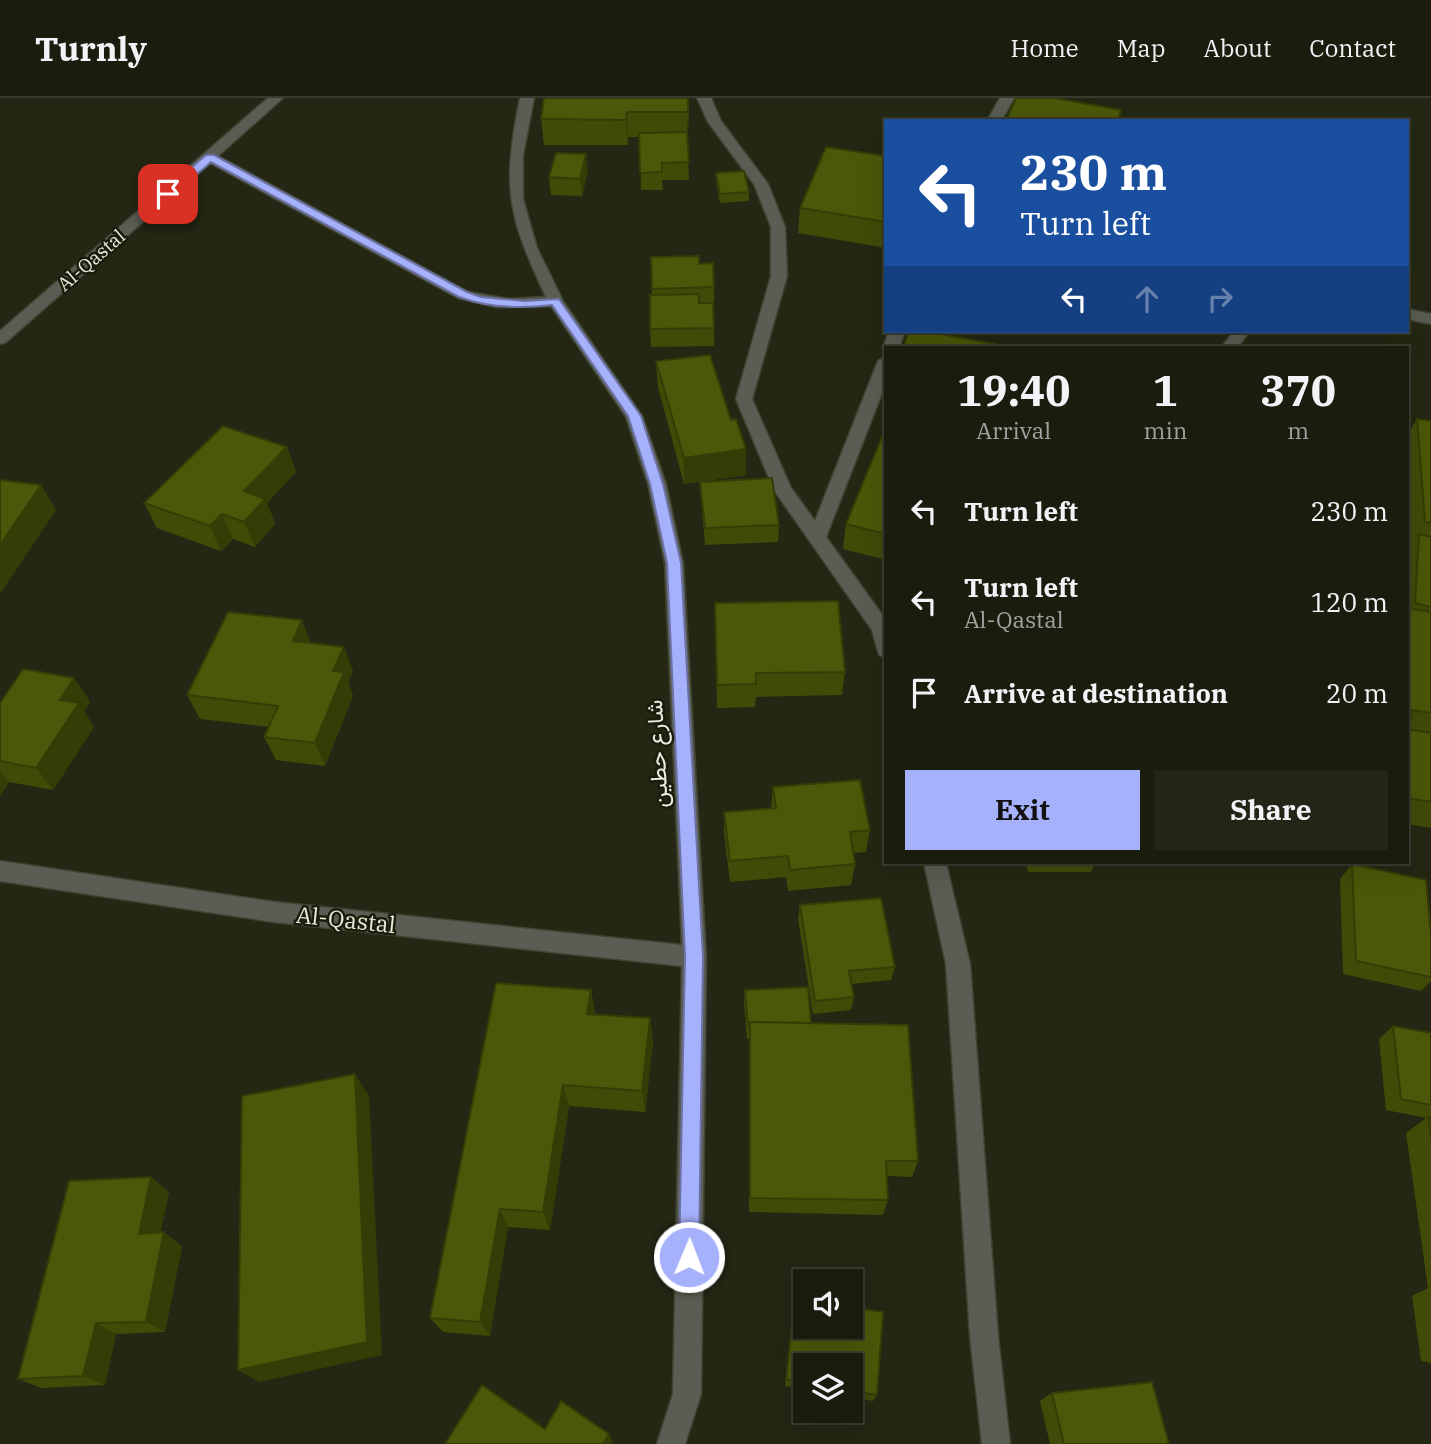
<!DOCTYPE html>
<meta charset="utf-8">
<style>
body{margin:0;font-family:"IBM Plex Serif",Vazirmatn,serif;background:#232617;color:#f1f3f6;height:100vh;display:flex;flex-direction:column;font-size:26px;white-space:nowrap}
*{box-sizing:border-box;margin:0}
p{font-size:23px;color:#9fa29e}
.icon{flex:none;width:38px;height:38px;fill:none;stroke:currentColor;stroke-width:2;stroke-linecap:round;stroke-linejoin:round}
.map{position:relative;flex:1;overflow:hidden}
.drawer{position:absolute;left:884px;top:248px;width:525px;height:518px;display:flex;flex-direction:column;background:#1a1d0e;border-radius:0px;box-shadow:0 7px 28px #0002,0 0 0 2px #383b2e}
.drawer>*{flex:none}
.guide{position:absolute;left:884px;top:21px;width:525px;height:214px;border-radius:0px;box-shadow:0 7px 28px #0002,0 0 0 2px #383b2e;background:#1a4fa0;color:#fff;overflow:hidden}
.tools{position:absolute;left:793px;top:1171px;display:grid;gap:14px}
.tools a{display:grid;place-items:center;width:70px;height:70px;border-radius:0px;background:#1a1d0e;box-shadow:0 7px 28px #0002,0 0 0 2px #383b2e;font-size:35px}
.pin{position:absolute;display:grid;place-items:center;width:60px;height:60px;color:#fff;margin:-30px;border-radius:14px;box-shadow:0 4px 10px #0006}
.me{position:absolute;width:77px;margin:-38px;rotate:1deg;stroke-linejoin:round;filter:drop-shadow(0 0 5px #0008)}
.turn{display:flex;align-items:center;gap:24px;height:147px;padding:0 21px;font-size:32px}
.turn .icon{width:91px;height:91px;stroke-width:2.5}
.turn b{display:block;font-size:49px;line-height:60px}
.lanes{display:flex;align-items:center;height:66px;padding:0 21px;background:#0003;justify-content:center;gap:35px;direction:ltr}
.lanes .off{opacity:.35}
.eta{display:flex;justify-content:space-evenly;align-items:center;height:119px;text-align:center}
.eta b{font-size:42px;font-weight:800;line-height:49px}
.action{display:flex;gap:14px;margin-top:auto;padding:14px 21px}
.action a{flex:1;height:80px;border-radius:0px;background:#a6b1fc;color:#111;font-size:28px;font-weight:800;line-height:80px;text-align:center}
.action a+a{background:#232617;color:#f1f3f6}
ul{padding:0;list-style:none}
li{display:flex;align-items:center;gap:21px;height:91px;padding:0 21px}
li div{flex:1}
li b{display:block;font-size:26px}
li em{font-style:normal}
header{display:flex;align-items:center;gap:42px;box-sizing:border-box;height:98px;padding:0 35px;background:#1a1d0e;border-bottom:2px solid #383b2e}
header strong{font-size:33px}
nav{display:flex;gap:38px;margin-inline-start:auto;font-size:24px}
.map>svg:first-child{display:block}
</style>
<header>
<strong>Turnly</strong>
<nav><a>Home</a><a>Map</a><a>About</a><a>Contact</a></nav>
</header>
<div class="map">
<svg width="1431" height="1346" viewBox="0 0 1431 1346">
<rect width="100%" height="100%" fill="#232713"/>
<g fill="none" stroke-linecap="round" stroke-linejoin="round">
<defs>
<g id="street">
<path d="M268 0H283L218 58 468 194 509 201 546 199C507 116 502 90 520 0H534L523 57V101L537 150 563 203 642 318 666 386 683 465 706 859 701 1296 685 1346H657L673 1296 682 868 274 824 0 783V763L274 804 682 847 665 465 648 386 626 319 551 208 497 209 458 200 210 65 6 244 0 246V233Z"/>
<polygon points="697,0 711,0 721,23 768,86 785,129 787,178 752,301 791,390 815,423 878,263 886,258 886,285 826,439 886,522 886,559 879,557 872,532 774,392 736,301 771,178 771,129 754,86 708,24"/>
<polygon points="1000,0 1014,0 1001,23 987,23"/>
<polygon points="1407,211 1431,216 1431,226 1407,221"/>
<polygon points="889,233 905,233 899,250 886,250 886,254 883,250"/>
<polygon points="1234,233 1250,233 1237,250 1221,250"/>
<polygon points="924,765 946,765 970,866 998,1238 1010,1346 982,1346 970,1238 946,866"/>
</g>
</defs>
<use href="#street" stroke="#3f4330" stroke-width="3"/>
<use href="#street" fill="#5a5d53" fill-rule="evenodd"/>
</g>
<g fill="#414b08">
<polygon points="689,0 687,39 689,82 662,82 663,92 641,92 640,39 628,39 628,47 544,47 541,21"/>
<polygon points="886,58 886,150 798,135 800,110"/>
<polygon points="588,73 582,98 551,97 549,79"/>
<polygon points="716,75 749,94 749,103 720,105 716,84"/>
<polygon points="651,159 714,189 714,248 651,249 650,231 652,197"/>
<polygon points="656,263 731,322 746,351 746,377 684,386 658,289"/>
<polygon points="1417,321 1431,323 1431,730 1407,726 1407,469 1408,453 1410,450 1407,416 1407,338"/>
<polygon points="886,329 886,462 843,451 846,426"/>
<polygon points="287,349 296,374 267,405 275,426 255,449 233,441 221,453 157,430 144,405"/>
<polygon points="700,384 779,427 778,444 705,447 701,401"/>
<polygon points="715,505 845,574 842,597 756,599 755,609 717,610"/>
<polygon points="311,545 353,573 348,584 353,598 325,668 276,662 264,639 269,629 200,621 187,597"/>
<polygon points="74,580 90,604 84,613 94,629 53,692 9,684 0,698 0,605"/>
<polygon points="773,689 870,732 866,754 853,755 855,766 851,787 788,793 786,779 730,784 724,736 724,714 771,711"/>
<polygon points="1026,765 1095,765 1091,774 1028,774"/>
<polygon points="1352,766 1431,838 1431,883 1421,893 1343,876 1340,781"/>
<polygon points="800,807 895,869 891,882 851,886 854,899 851,912 813,916 798,821"/>
<polygon points="591,892 595,916 650,920 653,944 645,1014 569,1008 550,1132 508,1129 490,1238 443,1234 430,1220"/>
<polygon points="745,892 811,925 918,1063 912,1079 887,1078 888,1102 883,1117 749,1114 749,941 747,941 744,905"/>
<polygon points="1393,928 1431,935 1431,1265 1421,1263 1412,1198 1428,1190 1406,1035 1426,1020 1386,1012 1379,941"/>
<polygon points="151,1079 169,1094 160,1135 182,1148 165,1234 116,1236 105,1287 42,1290 18,1281"/>
<polygon points="795,1200 877,1297 873,1303 850,1299 850,1267 805,1267 805,1291 785,1288"/>
<polygon points="1052,1295 1169,1346 1050,1346 1040,1303"/>
</g>
<g fill="#353d06">
<polygon points="689,0 689,17 688,39 688,14"/>
<polygon points="627,14 628,39 628,47 626,22"/>
<polygon points="586,56 588,73 582,98 580,81"/>
<polygon points="287,349 296,374 267,405 275,426 255,449 244,424 244,393"/>
<polygon points="746,351 746,377 684,386 684,360"/>
<polygon points="41,387 56,412 0,496 0,447"/>
<polygon points="222,416 233,441 221,453 210,428"/>
<polygon points="302,522 312,547 293,543"/>
<polygon points="344,549 353,573 348,584 353,598 325,668 315,645 333,573"/>
<polygon points="74,580 90,604 84,613 94,629 53,692 36,670 60,602"/>
<polygon points="0,673 9,684 0,698"/>
<polygon points="591,892 595,917 587,916"/>
<polygon points="650,920 653,944 645,1014 642,993"/>
<polygon points="355,976 369,998 382,1257 259,1284 238,1272"/>
<polygon points="563,987 569,1008 550,1132 543,1114"/>
<polygon points="151,1079 169,1094 157,1149 139,1136"/>
<polygon points="500,1111 508,1129 490,1238 480,1224"/>
<polygon points="164,1134 182,1148 165,1234 146,1224"/>
<polygon points="96,1225 116,1236 105,1287 83,1278"/>
<polygon points="609,1336 613,1343 611,1346 603,1346"/>
</g>
<g fill="#4c5709" stroke="#353d06" stroke-width="2">
<polygon points="544,0 688,0 688,14 627,14 626,22 541,21"/>
<polygon points="1016,0 1054,0 1121,12 1118,23 1006,23"/>
<polygon points="687,34 689,64 662,65 662,74 640,75 639,35"/>
<polygon points="826,49 886,58 886,124 800,110"/>
<polygon points="556,55 586,56 580,81 549,79"/>
<polygon points="744,73 749,94 720,96 716,75"/>
<polygon points="699,158 699,166 713,165 714,189 652,191 651,159"/>
<polygon points="699,196 699,205 713,205 714,230 650,231 650,197"/>
<polygon points="909,233 925,233 1016,250 903,250"/>
<polygon points="710,257 731,322 736,321 746,351 684,360 656,263"/>
<polygon points="1417,321 1431,323 1431,425 1425,424"/>
<polygon points="223,328 287,349 244,393 265,401 244,424 222,416 210,428 144,405"/>
<polygon points="886,329 886,436 846,426"/>
<polygon points="772,380 779,427 705,430 700,384"/>
<polygon points="0,382 41,387 0,447"/>
<polygon points="1419,436 1431,439 1431,509 1415,505"/>
<polygon points="838,503 845,574 756,575 756,586 717,587 715,505"/>
<polygon points="1407,510 1431,514 1431,615 1411,612 1412,621 1407,620"/>
<polygon points="228,514 302,522 293,543 344,549 333,573 344,574 315,645 264,639 278,608 187,597"/>
<polygon points="23,571 74,580 60,602 79,605 36,670 0,663 0,605"/>
<polygon points="1407,631 1431,635 1431,704 1407,700"/>
<polygon points="860,682 870,732 850,734 855,766 790,772 788,758 730,763 724,714 776,710 773,689"/>
<polygon points="1352,766 1426,782 1431,838 1431,879 1356,863"/>
<polygon points="881,800 895,869 849,873 854,899 815,903 800,807"/>
<polygon points="496,885 591,892 587,916 650,920 642,993 563,987 543,1114 500,1111 480,1224 430,1220"/>
<polygon points="808,889 811,925 750,924 750,929 748,929 745,892"/>
<polygon points="750,924 908,927 918,1063 886,1063 888,1102 750,1100"/>
<polygon points="1393,928 1431,935 1431,1007 1401,1001"/>
<polygon points="355,976 367,1244 238,1272 242,998"/>
<polygon points="1428,1019 1431,1020 1431,1040"/>
<polygon points="151,1079 139,1136 164,1134 146,1224 96,1225 83,1278 18,1281 69,1083"/>
<polygon points="795,1200 805,1202 805,1228 850,1228 850,1209 883,1214 877,1297 850,1292 850,1267 805,1267 805,1285 786,1281"/>
<polygon points="1152,1284 1169,1346 1064,1346 1052,1295"/>
<polygon points="482,1287 545,1331 561,1303 609,1336 603,1346 445,1346"/>
</g>
<path fill="#a6b1fc" stroke="#6c73a4" stroke-width="2" d="M206 57H214L467 194 481 199 524 203 559 201 641 318 663 386 681 465 703 859 699 1159 696 1167 689 1170 682 1167 679 1159 685 859 667 465 650 386 628 318 552 207C520 211 489 210 459 199L211 64 172 98H164V93Z"/>
<g text-anchor="middle" dominant-baseline="central" stroke-width="5" stroke-linejoin="round" paint-order="stroke">
<g font-size="19" fill="#e9ecdf" stroke="#191d09">
<text transform="translate(91 162) rotate(-41)">Al-Qastal</text>
</g>
<g font-size="23" fill="#e9ecdf" stroke="#191d09">
<text transform="translate(656 656) rotate(-93)">شارع حطين</text>
<text transform="translate(346 821) rotate(6)">Al-Qastal</text>
</g>
</g>
</svg>
<div class="tools">
<a><svg class="icon" aria-label="sound" viewBox="0 0 24 24"><path d="M4 9h4l5-4v14l-5-4H4zM17 9q2 3 0 6"/></svg></a>
<a><svg class="icon" aria-label="layers" viewBox="0 0 24 24"><path d="M12 4l9 5-9 5-9-5zM3 14l9 5 9-5"/></svg></a>
</div>
<div class="pin" style="left:168px;top:96px;background:#d93025"><svg class="icon" aria-label="arrive" viewBox="0 0 24 24"><path d="M6 21V4h12l-3 4 3 4H6"/></svg></div>
<svg class="me" style="left:689px;top:1159px" viewBox="-20 -20 40 40"><circle r="17" fill="#a6b1fc" stroke="#fff" stroke-width="3"/><path d="M0-11L8 9 0 5-8 9z" fill="#fff"/></svg>
<div class="guide">
<div class="turn"><svg class="icon" aria-label="left" viewBox="0 0 24 24"><path d="M17 20v-9H6M10 6l-5 5 5 5"/></svg><div><b>230 m</b>Turn left</div></div>
<div class="lanes"><svg class="icon" aria-label="left" viewBox="0 0 24 24"><path d="M17 20v-9H6M10 6l-5 5 5 5"/></svg><svg class="icon off" aria-label="ahead" viewBox="0 0 24 24"><path d="M12 20V5M6 11l6-6 6 6"/></svg><svg class="icon off" aria-label="right" viewBox="0 0 24 24"><path d="M7 20v-9h11M14 6l5 5-5 5"/></svg></div>
</div>
<section class="drawer">
<div class="eta">
<div><b>19:40</b><p>Arrival</p></div>
<div><b>1</b><p>min</p></div>
<div><b>370</b><p>m</p></div>
</div>
<ul>
<li><svg class="icon" aria-label="left" viewBox="0 0 24 24"><path d="M17 20v-9H6M10 6l-5 5 5 5"/></svg><div><b>Turn left</b></div><em>230 m</em></li>
<li><svg class="icon" aria-label="left" viewBox="0 0 24 24"><path d="M17 20v-9H6M10 6l-5 5 5 5"/></svg><div><b>Turn left</b><p>Al-Qastal</p></div><em>120 m</em></li>
<li><svg class="icon" aria-label="arrive" viewBox="0 0 24 24"><path d="M6 21V4h12l-3 4 3 4H6"/></svg><div><b>Arrive at destination</b></div><em>20 m</em></li>
</ul>
<div class="action"><a>Exit</a><a>Share</a></div>
</section>
</div>
